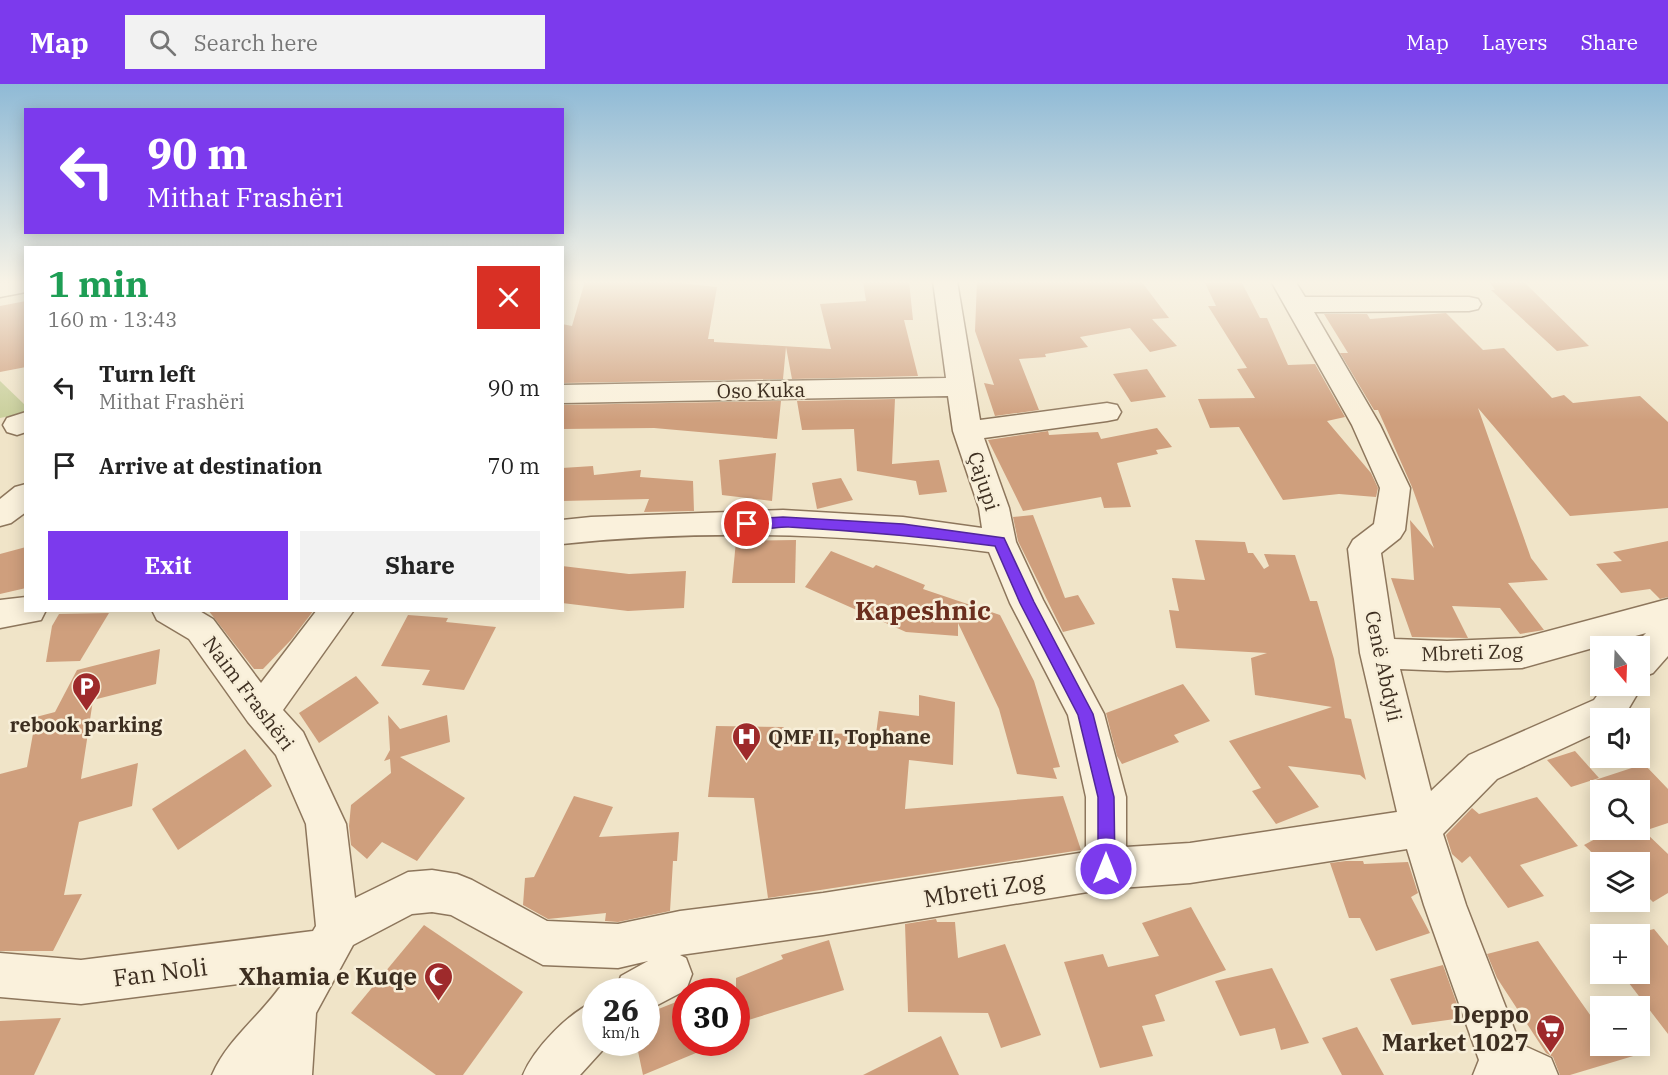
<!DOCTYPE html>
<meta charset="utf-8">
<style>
body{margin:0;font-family:"IBM Plex Serif",serif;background:#f2f2f2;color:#222;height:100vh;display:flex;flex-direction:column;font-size:22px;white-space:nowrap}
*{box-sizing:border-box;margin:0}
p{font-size:20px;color:#767676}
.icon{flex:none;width:33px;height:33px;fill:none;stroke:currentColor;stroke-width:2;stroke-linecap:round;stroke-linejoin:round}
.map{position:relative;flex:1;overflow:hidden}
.panel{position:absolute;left:24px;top:162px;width:540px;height:366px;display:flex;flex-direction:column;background:#fff;border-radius:0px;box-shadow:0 3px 15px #0003}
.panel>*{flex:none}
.hud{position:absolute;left:24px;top:24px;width:540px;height:126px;border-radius:0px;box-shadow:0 3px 15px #0003;background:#7c3aed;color:#fff;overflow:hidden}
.needle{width:39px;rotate:161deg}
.tools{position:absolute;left:1590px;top:552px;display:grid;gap:12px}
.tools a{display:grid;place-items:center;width:60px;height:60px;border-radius:0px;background:#fff;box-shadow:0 3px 15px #0003;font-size:30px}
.speed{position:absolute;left:582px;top:894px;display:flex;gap:12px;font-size:30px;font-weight:700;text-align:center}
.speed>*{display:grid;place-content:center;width:78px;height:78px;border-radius:50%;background:#fff;box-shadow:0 3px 15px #0003;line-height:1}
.speed small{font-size:15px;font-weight:400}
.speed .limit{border:9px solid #d22;background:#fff;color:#111}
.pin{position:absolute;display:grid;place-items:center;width:51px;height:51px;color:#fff;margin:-26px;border:3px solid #fff;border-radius:50%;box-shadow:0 2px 6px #0007}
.me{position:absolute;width:66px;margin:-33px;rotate:0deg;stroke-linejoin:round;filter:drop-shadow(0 0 4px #0008)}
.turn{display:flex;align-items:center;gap:21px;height:126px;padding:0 24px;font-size:27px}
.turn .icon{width:78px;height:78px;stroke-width:2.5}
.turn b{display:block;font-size:42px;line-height:51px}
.round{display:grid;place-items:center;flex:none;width:63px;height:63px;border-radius:0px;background:#f2f2f2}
.headline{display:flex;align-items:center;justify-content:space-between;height:102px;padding:0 24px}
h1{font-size:36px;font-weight:700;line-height:45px;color:#1e9e55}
.action{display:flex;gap:12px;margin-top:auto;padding:12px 24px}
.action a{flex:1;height:69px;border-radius:0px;background:#7c3aed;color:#fff;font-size:24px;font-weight:700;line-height:69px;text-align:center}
.action a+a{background:#f2f2f2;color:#222}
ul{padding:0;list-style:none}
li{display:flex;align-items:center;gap:18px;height:78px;padding:0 24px}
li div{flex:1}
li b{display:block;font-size:22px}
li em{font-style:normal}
header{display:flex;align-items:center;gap:36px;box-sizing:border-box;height:84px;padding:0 30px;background:#7c3aed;color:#fff}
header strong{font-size:28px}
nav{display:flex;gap:33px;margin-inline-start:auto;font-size:21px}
.search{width:420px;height:54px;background:#f2f2f2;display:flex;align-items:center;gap:15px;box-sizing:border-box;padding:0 21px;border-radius:0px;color:#767676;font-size:22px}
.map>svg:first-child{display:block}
</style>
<header>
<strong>Map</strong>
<div class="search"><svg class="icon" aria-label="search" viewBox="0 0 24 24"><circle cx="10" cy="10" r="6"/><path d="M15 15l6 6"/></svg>Search here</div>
<nav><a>Map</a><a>Layers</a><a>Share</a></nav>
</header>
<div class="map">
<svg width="1668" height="991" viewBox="0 0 1668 991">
<rect width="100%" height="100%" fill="#f0e4c8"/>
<polygon fill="#c9cf9b" points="0,297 25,321 25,329 0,334"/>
<g fill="#cf9f7d">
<polygon points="585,197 660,197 717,203 708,255 714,255 714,258 831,265 820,220 866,217 863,197 909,197 913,236 904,236 918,292 792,295 786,263 783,295 562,299 562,240 572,242"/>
<polygon points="977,197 1141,197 1169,234 1152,235 1177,262 1150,268 1130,244 1080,253 1088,263 1045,270 1046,273 1019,275 1039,326 995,332 984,299 994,301 975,247"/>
<polygon points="1489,197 1523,197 1589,262 1557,267 1491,206 1495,206"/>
<polygon points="1205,199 1242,199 1260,234 1267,234 1288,281 1315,280 1345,333 1327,337 1371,389 1378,404 1376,413 1339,410 1283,416 1239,343 1210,344 1198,315 1255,314 1237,285 1247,284 1208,222 1216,222"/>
<polygon points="26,217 26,283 0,288 0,222"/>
<polygon points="1446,229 1483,266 1504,264 1552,314 1564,311 1573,319 1640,312 1668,338 1668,424 1570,432 1478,324 1531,474 1548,496 1508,499 1544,546 1520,550 1500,524 1452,522 1468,554 1412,553 1391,494 1414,496 1410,436 1434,464 1412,403 1378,326 1374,326 1340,269 1348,269 1324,230 1367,230 1370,235"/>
<polygon points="1147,285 1166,313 1131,318 1113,290"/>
<polygon points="895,315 892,380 939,376 947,408 919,411 916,397 857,387 854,345 802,346 797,317"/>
<polygon points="781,317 777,355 654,344 562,345 562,321"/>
<polygon points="1157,344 1172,363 1156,366 1158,370 1117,379 1131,423 1104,424 1101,413 1023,427 988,356 1048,347 1049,351 1098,348 1101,355"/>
<polygon points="776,369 772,417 722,411 719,376"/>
<polygon points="593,382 594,391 641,386 640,393 693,397 694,427 644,428 649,415 562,417 562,384"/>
<polygon points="841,394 853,416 817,425 812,399"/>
<polygon points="1033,431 1065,514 1078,511 1095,540 1063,548 1018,457 1013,433"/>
<polygon points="796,456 795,499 732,499 736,457"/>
<polygon points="1195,456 1245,458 1248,469 1253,469 1264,485 1269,482 1264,470 1295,471 1310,517 1317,517 1334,575 1345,634 1351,635 1366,696 1360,691 1288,682 1319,723 1276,740 1252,707 1261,704 1229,657 1332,623 1255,611 1251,574 1267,569 1176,564 1169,526 1179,527 1172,494 1205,496"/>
<polygon points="1668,457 1668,513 1660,515 1650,505 1621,509 1596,480 1622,477 1613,468"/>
<polygon points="26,463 26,504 0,510 0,470"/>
<polygon points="831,467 873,484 876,481 925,501 923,505 1000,531 1034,597 1060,683 1053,684 1057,695 1017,690 999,625 958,539 958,552 906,548 805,503"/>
<polygon points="562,482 629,490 686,487 684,524 628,527 562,519"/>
<polygon points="208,526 314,526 291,556 263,585 254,585"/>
<polygon points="109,529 80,577 46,578 52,542 59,530"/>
<polygon points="408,531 448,534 446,538 496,543 464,606 422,601 430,586 381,582"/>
<polygon points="160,565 156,600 93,616 81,695 138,679 132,722 79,738 64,811 82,810 53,867 0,867 0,690 27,683 36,633 55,628 77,586"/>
<polygon points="356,592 379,619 319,659 299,629"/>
<polygon points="1183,600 1210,637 1174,651 1179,658 1122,680 1117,672 1106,629"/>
<polygon points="919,611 955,618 953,681 909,676 905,725 1063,712 1081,766 768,814 754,714 708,713 716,642 784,643 783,649 876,650 879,627 919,632"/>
<polygon points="388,631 400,645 447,631 450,658 400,673 465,714 417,777 382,758 367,775 351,761 349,742 351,721 391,689 390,675 384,677 390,666"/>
<polygon points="245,665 272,702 178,766 152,725"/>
<polygon points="1575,667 1599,694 1571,703 1547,676"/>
<polygon points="1644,680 1668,705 1668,739 1644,747 1668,770 1668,809 1653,818 1640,805 1640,778 1602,778 1584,761 1612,746 1640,746 1640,706 1601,706 1592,697"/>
<polygon points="574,712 613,723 599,753 679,748 677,777 673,777 670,827 618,838 605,837 606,829 548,835 523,821 525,794 534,793"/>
<polygon points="1537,713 1578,762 1520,781 1544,812 1508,824 1470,772 1462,779 1452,770 1446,751 1472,724 1479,730"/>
<polygon points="1346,777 1363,777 1364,780 1408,778 1418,809 1411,813 1430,849 1376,867 1360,834 1349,834 1330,779"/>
<polygon points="1191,823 1226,886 1155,911 1165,937 1142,942 1153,972 1100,984 1064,878 1103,870 1108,883 1159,872 1142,839"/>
<polygon points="936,835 937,838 955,838 958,874 1005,860 1041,951 1001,964 988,929 908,928 905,840"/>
<polygon points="424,841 523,908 463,991 436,991 351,929"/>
<polygon points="1654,845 1668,862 1668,950 1622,890 1640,890 1640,850 1634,850"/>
<polygon points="829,856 844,906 736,940 736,894 783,875 781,871"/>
<polygon points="1538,857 1600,945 1600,962 1649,962 1650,967 1570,991 1560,991 1553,973 1546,969 1497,894 1487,870"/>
<polygon points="1443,881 1462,934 1412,941 1390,895"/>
<polygon points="1272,884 1309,959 1281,966 1275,944 1240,952 1215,897"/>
<polygon points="686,914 686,957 680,958 720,959 643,991 636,958 646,958 646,930"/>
<polygon points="61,934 34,991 0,991 0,937"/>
<polygon points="1357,943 1384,991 1342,991 1322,954"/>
<polygon points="941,952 959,991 863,991"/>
</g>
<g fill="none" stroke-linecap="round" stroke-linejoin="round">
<defs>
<g id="minor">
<polygon points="26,197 26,208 0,213 0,199"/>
<path d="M933 197H957L980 336 1107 319 1117 321 1121 328 1117 335 1107 337 984 354 1009 424 1016 458 1043 516 1104 630 1126 713V763L1190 759 1397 728 1360 569 1348 465 1353 456 1374 440 1380 404 1352 341 1271 197H1295L1305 213H1469L1478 215 1481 220 1478 225 1469 227 1314 228 1380 341 1410 404 1405 446 1400 454 1381 469 1394 555 1447 557 1522 554 1668 515V572L1653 589 1640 594V562H1633L1646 549 1522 584 1447 587 1400 585 1431 707 1469 671 1594 616 1604 602H1640V597L1642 602 1623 634H1600V647L1497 695 1443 750 1466 821 1520 960 1551 974 1558 991H1473L1479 976 1424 821 1407 765 1190 799 1106 805 823 851 680 871 686 874 692 890 686 906 646 927V908H615L621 892 648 877 618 884 543 881 451 831 432 828 412 830 353 861 316 929 312 991H212C228 953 265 929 286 894L81 920 0 913V869L81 876 313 847 316 842 306 740 276 671 248 638 189 555 157 536 152 526H198L213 535 261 599 317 526H354L283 626 303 648 346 740 355 814 408 788 432 786 457 790 472 796 547 837 618 840 680 827 823 809 1086 768V713L1068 631 1010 519 989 468C847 449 705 445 562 460V436L591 433 783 426 903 433 982 444 979 424 953 347 948 312 562 319V301L946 294Z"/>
<polygon points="26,328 26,348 17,351 7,348 3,341 7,334"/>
<polygon points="26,400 26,428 11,439 0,442 0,415 15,403"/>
<polygon points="26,513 26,526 46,526 41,536 0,544 0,516"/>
<path d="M596 917V958H610L580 991H523C534 964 569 928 596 917Z"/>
</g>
</defs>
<use href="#minor" stroke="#8d765c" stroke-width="3"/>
<use href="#minor" fill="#faf1dc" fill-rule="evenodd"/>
</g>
<linearGradient id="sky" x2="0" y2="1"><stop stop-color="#8fbad6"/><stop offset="0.59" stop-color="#f8f3e6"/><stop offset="1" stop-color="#f8f3e6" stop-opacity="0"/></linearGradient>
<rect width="1668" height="336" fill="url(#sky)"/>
<path fill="#7c3aed" stroke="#51269a" stroke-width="1.5" d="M783 433 903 440 1004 454 1034 518 1093 630 1114 713 1115 785 1112 791 1106 794 1100 791 1098 785V713L1078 631 1020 519 995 462C926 453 858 447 789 443 777 442 748 450 740 440L747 435Z"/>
<defs>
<symbol id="parking-pin" viewBox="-11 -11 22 30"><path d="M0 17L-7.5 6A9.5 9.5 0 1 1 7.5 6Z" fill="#9e2a2b" stroke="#f7eed8"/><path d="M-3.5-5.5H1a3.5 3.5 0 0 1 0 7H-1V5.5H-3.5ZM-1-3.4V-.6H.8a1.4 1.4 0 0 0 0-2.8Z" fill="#fff"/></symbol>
<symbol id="hospital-pin" viewBox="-11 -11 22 30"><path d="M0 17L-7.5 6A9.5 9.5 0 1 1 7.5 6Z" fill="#9e2a2b" stroke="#f7eed8"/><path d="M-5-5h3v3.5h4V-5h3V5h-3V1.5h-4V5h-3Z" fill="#fff"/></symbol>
<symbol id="mosque-pin" viewBox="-11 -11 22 30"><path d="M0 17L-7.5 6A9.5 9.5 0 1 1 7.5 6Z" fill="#9e2a2b" stroke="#f7eed8"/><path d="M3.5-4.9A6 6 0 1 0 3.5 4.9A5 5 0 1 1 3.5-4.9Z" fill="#fff"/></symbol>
<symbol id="supermarket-pin" viewBox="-11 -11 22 30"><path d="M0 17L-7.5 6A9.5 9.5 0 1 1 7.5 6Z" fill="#9e2a2b" stroke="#f7eed8"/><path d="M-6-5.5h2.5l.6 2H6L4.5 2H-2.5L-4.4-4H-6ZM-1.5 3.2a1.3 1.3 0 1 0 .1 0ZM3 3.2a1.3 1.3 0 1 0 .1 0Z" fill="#fff"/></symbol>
</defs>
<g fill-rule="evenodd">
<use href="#parking-pin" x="70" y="586" width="33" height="45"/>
<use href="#hospital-pin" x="730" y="636" width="33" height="45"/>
<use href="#mosque-pin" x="422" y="876" width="33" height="45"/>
<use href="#supermarket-pin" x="1534" y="928" width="33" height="45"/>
</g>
<g text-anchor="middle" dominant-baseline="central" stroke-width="5" stroke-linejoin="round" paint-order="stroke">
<g font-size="20" fill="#3d2e20" stroke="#f7eed8">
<text transform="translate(761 306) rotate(-1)">Oso Kuka</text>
<text transform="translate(984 397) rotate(72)">Çajupi</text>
<text transform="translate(1472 568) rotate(-2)">Mbreti Zog</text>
<text transform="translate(1384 582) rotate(78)">Cenë Abdyli</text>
<text transform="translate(249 609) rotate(53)">Naim Frashëri</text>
</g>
<g font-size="20" font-weight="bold" fill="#3d2e20" stroke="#f7eed8">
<text x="86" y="640">rebook parking</text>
<text x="768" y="652" text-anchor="start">QMF II, Tophane</text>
</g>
<g font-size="24" fill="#3d2e20" stroke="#f7eed8">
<text transform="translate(984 805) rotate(-9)">Mbreti Zog</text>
<text transform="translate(160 888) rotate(-7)">Fan Noli</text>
</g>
<g font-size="24" font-weight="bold" fill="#3d2e20" stroke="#f7eed8" text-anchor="end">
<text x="417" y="892">Xhamia e Kuqe</text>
<text x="1529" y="930">Deppo<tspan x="1529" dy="28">Market 1027</tspan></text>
</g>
<g font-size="26" font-weight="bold" fill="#6b2e1e" stroke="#f7eed8">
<text x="923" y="526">Kapeshnic</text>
</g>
</g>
</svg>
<div class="tools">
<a><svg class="needle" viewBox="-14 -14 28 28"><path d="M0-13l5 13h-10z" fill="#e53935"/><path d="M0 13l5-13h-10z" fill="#767676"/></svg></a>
<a><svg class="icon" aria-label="sound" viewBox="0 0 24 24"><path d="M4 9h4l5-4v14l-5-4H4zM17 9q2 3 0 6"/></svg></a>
<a><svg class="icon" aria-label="search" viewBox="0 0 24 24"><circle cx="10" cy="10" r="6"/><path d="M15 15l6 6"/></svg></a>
<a><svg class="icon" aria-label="layers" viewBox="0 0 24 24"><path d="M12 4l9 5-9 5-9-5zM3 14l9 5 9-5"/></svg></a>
<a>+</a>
<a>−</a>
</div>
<div class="speed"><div>26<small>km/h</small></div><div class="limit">30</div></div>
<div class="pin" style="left:747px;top:440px;background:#d93025"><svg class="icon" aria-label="arrive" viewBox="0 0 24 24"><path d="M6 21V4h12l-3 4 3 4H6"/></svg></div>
<svg class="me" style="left:1106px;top:785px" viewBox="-20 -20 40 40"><circle r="17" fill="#7c3aed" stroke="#fff" stroke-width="3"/><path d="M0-11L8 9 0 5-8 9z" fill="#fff"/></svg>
<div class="hud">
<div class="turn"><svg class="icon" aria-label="left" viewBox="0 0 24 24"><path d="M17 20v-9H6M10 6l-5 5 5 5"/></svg><div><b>90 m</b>Mithat Frashëri</div></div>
</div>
<section class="panel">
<div class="headline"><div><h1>1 min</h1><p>160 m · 13:43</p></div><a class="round" style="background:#d93025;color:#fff"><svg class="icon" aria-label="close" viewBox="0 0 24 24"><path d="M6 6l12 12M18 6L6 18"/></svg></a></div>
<ul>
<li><svg class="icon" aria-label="left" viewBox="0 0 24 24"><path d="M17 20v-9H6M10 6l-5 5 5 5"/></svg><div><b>Turn left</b><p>Mithat Frashëri</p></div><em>90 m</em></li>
<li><svg class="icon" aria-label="arrive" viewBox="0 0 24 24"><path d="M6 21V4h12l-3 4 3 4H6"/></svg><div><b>Arrive at destination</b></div><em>70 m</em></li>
</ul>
<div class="action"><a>Exit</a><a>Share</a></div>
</section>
</div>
